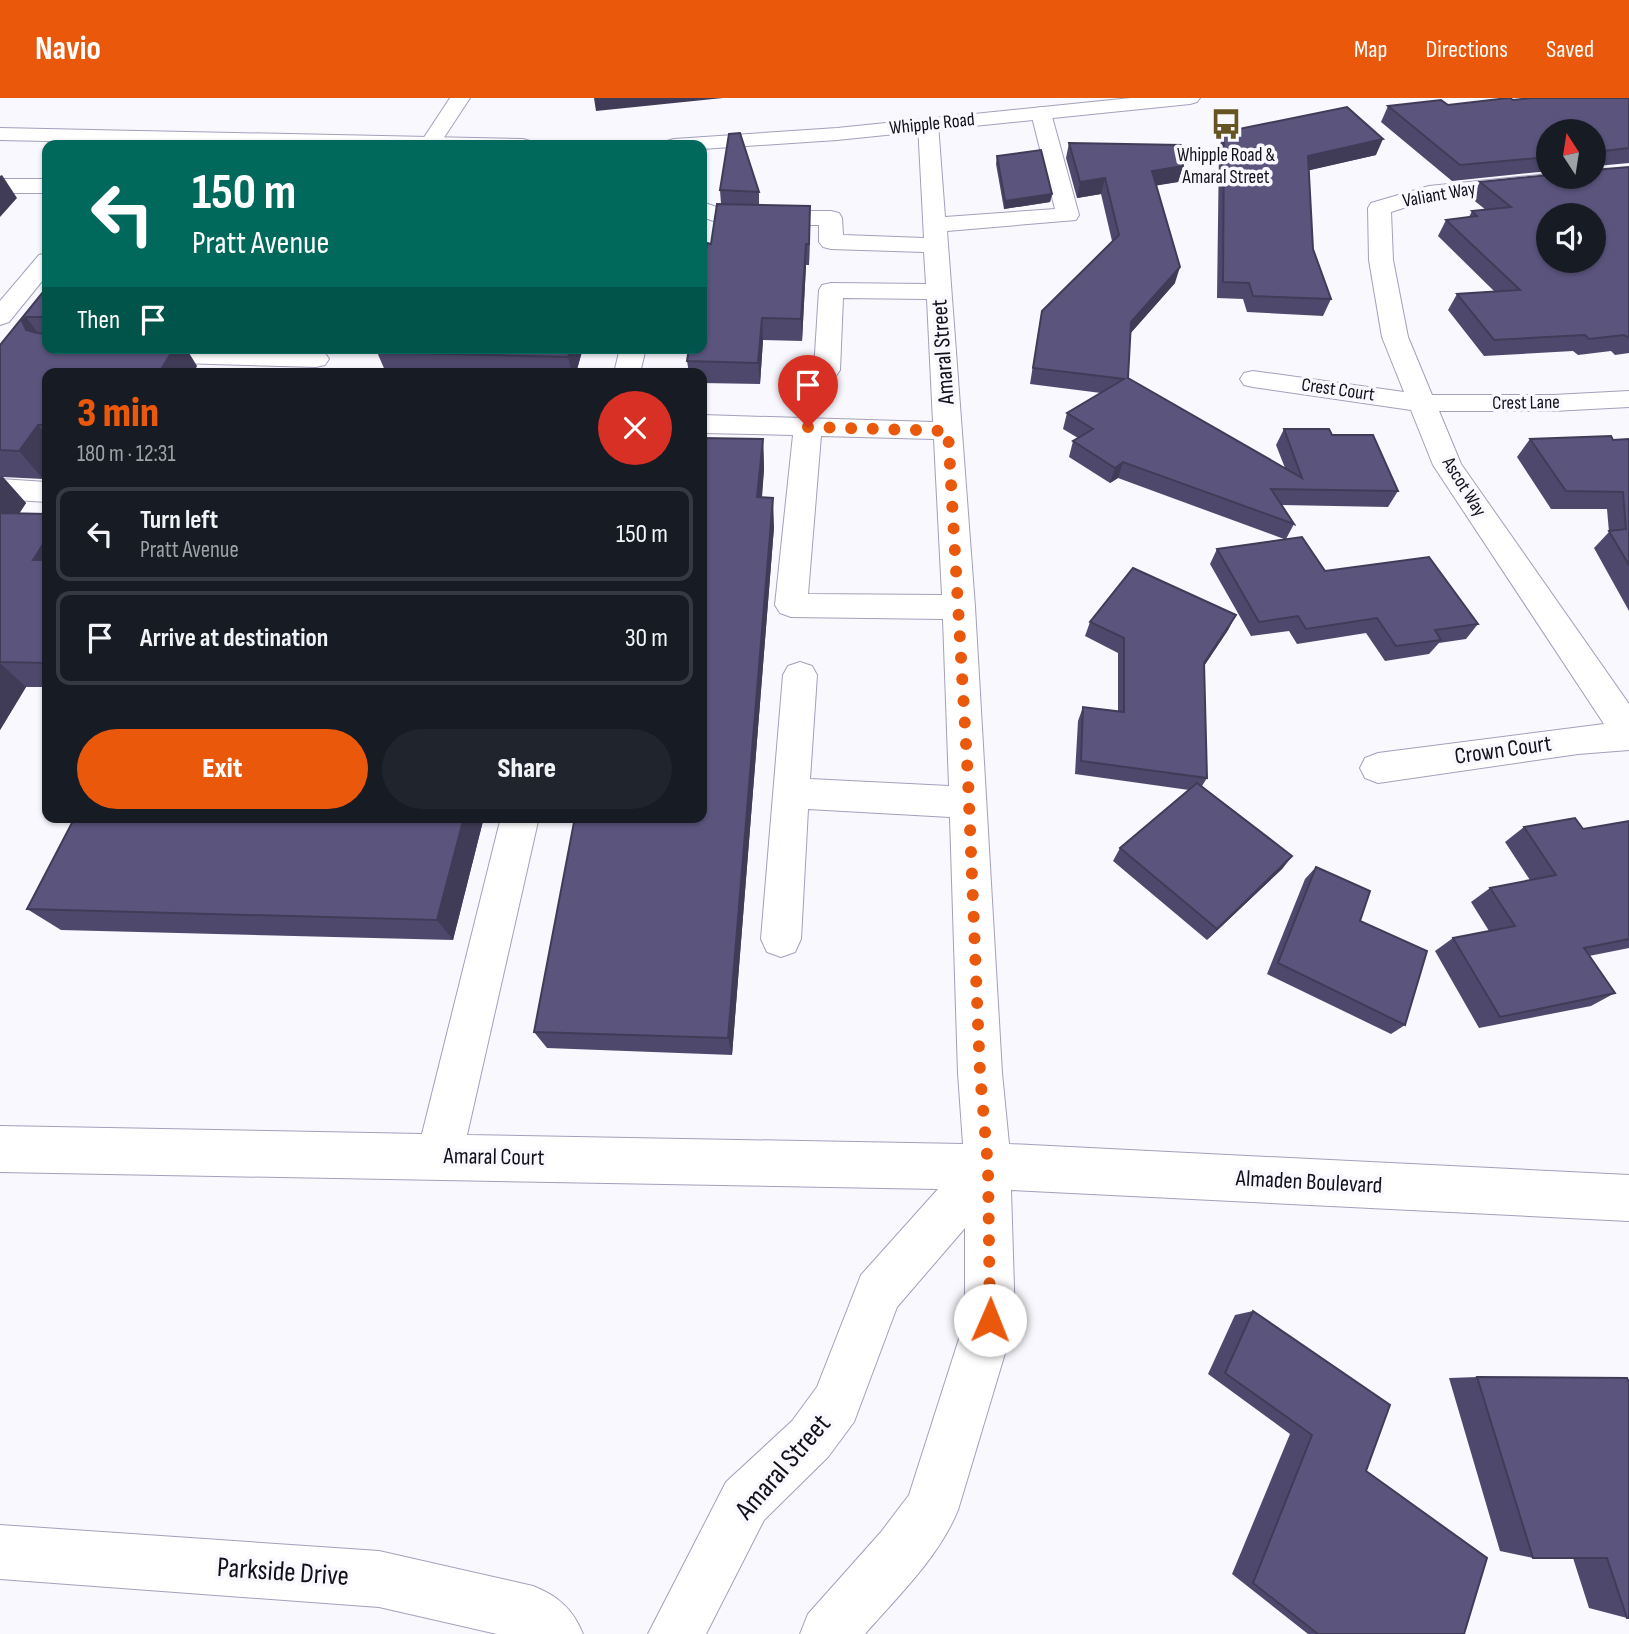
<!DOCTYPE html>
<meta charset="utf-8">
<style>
body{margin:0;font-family:"Sofia Sans Condensed",sans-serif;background:#20242c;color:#f1f3f6;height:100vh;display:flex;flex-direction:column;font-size:26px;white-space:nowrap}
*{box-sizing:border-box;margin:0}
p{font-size:23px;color:#9ea1a6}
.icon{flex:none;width:38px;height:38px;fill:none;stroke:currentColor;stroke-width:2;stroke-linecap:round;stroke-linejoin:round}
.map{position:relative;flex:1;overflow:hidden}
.drawer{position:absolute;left:42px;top:270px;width:665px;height:455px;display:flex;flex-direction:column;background:#171b24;border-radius:14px;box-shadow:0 2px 5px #0004}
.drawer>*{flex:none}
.guide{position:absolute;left:42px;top:42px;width:665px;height:214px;border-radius:14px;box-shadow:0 2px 5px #0004;background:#00695c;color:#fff;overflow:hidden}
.needle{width:46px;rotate:348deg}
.tools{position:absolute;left:1536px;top:21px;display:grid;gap:14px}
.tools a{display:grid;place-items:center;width:70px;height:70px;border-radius:50%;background:#171b24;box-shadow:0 2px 5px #0004;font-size:35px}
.pin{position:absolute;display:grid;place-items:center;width:60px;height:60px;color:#fff;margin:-72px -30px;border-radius:50% 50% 50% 0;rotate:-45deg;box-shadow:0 0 7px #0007}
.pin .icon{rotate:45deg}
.me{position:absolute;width:77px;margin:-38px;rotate:1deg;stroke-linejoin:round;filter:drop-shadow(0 0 5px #0008)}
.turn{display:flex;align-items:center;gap:24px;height:147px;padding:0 35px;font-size:32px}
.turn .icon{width:91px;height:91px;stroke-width:2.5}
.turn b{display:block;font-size:49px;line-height:60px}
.then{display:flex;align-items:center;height:66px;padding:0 35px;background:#0003;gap:14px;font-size:26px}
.round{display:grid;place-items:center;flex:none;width:74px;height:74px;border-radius:37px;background:#20242c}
.head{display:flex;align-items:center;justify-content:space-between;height:119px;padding:0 35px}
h1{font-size:42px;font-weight:800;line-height:52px;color:#ea580c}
.button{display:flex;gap:14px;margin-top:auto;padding:14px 35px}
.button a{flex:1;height:80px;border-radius:42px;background:#ea580c;color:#fff;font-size:28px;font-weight:800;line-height:80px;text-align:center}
.button a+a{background:#20242c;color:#f1f3f6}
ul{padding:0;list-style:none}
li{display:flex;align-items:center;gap:21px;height:94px;margin:0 14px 10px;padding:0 21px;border:4px solid #363941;border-radius:14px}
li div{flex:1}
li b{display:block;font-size:26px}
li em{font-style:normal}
header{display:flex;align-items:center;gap:42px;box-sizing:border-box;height:98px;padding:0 35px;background:#ea580c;color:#fff}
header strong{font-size:33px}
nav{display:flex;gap:38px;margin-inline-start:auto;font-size:24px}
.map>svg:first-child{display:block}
</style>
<header>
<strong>Navio</strong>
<nav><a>Map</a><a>Directions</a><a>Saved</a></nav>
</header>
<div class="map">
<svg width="1629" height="1536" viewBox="0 0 1629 1536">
<rect width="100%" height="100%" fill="#f8f8fe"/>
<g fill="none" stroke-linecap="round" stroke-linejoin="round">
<defs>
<g id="minor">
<polygon points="450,0 470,0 439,47 419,47"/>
<path d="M1041 9 1048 11 1051 15 1079 117 1076 122 947 133 975 509 1002 975 1009 1046 1629 1077V1123L1011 1092 1015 1222 958 1412C939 1459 898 1498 865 1536H800L808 1516 881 1434 909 1397 965 1222V1130L897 1209 854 1324 828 1359 764 1422 706 1536H648L726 1384 792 1323 817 1289 861 1177 938 1091 0 1074V1028L422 1036 501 719H539L467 1037 963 1046 958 975 950 719 808 711 801 841 795 854 781 859 767 854 761 841 783 577 788 568 800 564 812 568 817 577 810 681 949 688 943 521 791 519 780 515 775 507 793 337 702 335V317L933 324 927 201 843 200 840 272 836 278 827 280 818 278 814 272 819 192 822 187 831 185 926 186 924 154 831 151 823 149 819 144V127H725L702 119V104L728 113H831L839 115 842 120 843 137 924 140 918 26 921 22H935L938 26 945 119 1055 111 1031 15 1034 11ZM821 338 934 341 942 497 808 496Z"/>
<polygon points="1549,76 1549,79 1594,79 1591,84 1583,86 1431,101 1391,114 1393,162 1408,239 1432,297 1553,297 1629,293 1629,309 1553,313 1439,313 1461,366 1629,606 1629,652 1578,656 1378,685 1365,680 1360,670 1365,660 1378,655 1604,626 1433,367 1411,312 1253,289 1244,287 1240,281 1244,275 1253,273 1404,294 1382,239 1369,162 1368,110 1371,105 1429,88"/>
<rect x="0" y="81" width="47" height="14"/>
<polygon points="47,155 47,177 9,224 0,227 0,203 39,157"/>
<polygon points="131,250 316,253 325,255 329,261 325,267 316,269 140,264 131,262 127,256"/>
<polygon points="620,250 646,250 640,275 614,275"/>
<polygon points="0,381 47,384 47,404 0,401"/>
<path d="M0 1427 379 1453 533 1488C558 1498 573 1511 583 1536H497L379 1509 0 1481Z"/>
</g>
<g id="major">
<polygon points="1131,0 1200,0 1197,4 1190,6 837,42 702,51 702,47 663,47 667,43 674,41 837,30"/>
<polygon points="0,30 523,41 530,43 534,47 234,47 0,42"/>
</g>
</defs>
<use href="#minor" stroke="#a2a0bc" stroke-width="2"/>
<use href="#major" stroke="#a2a0bc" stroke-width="2"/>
<use href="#minor" fill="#fff" fill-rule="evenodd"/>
<use href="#major" fill="#fff" fill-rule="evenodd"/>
</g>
<g fill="#4e496c">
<polygon points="1629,0 1629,65 1597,68 1594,72 1594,33 1549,33 1549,73 1452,83 1381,24 1388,8 1448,7 1513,2"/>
<polygon points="1224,34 1376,57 1309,72 1313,151 1331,201 1323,218 1247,214 1243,201 1217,200 1219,50"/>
<polygon points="1069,45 1183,68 1178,84 1156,87 1175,185 1130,236 1128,280 1285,370 1276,347 1284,331 1332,337 1398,393 1388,409 1281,407 1294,426 1286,441 1325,473 1478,526 1466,541 1439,545 1429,556 1385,563 1366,535 1297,546 1289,533 1251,538 1210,466 1217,451 1284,441 1118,380 1110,385 1069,359 1073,343 1078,340 1063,331 1067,315 1101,295 1030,286 1039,229 1042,213 1112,143 1101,96 1077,100 1066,60"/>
<polygon points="997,58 1052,96 1050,104 1004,111 996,66"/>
<polygon points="1629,69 1629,255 1615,257 1611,253 1578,257 1573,253 1484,258 1448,212 1457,196 1494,193 1438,138 1446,122 1469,119 1472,113 1486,112 1471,100 1480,84"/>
<polygon points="720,92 759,94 759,107 810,130 809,167 806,167 802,243 763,242 760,286 702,285 702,275 689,275 687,263 711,146 721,106"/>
<polygon points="47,189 47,250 197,268 193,275 47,275 47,374 43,381 3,379 26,405 19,416 47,416 47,589 26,589 0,632 0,247"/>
<polygon points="379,250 583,250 576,275 386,275 377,254"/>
<polygon points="763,341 764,371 762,400 774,429 732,957 547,950 534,934"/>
<polygon points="1530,341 1613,342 1629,341 1629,513 1594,450 1609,434 1607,411 1551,411 1517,359"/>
<polygon points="1236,517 1228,532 1204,568 1207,680 1202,688 1292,758 1282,771 1207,842 1113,763 1120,750 1189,692 1075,676 1078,623 1083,609 1118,614 1118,555 1085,538 1090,524"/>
<polygon points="75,719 484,719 453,842 61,832 27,811"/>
<polygon points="1629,723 1629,850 1589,858 1615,895 1591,908 1479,930 1435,853 1453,840 1489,833 1471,804 1490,790 1530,782 1505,744 1524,729 1583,731"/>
<polygon points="1316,769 1360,823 1405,927 1391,936 1267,876 1305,781"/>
<polygon points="1253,1213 1366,1373 1464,1536 1308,1536 1232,1476 1290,1336 1208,1276 1235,1217"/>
<polygon points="1477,1279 1627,1280 1627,1520 1589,1510 1573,1460 1533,1460 1500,1453 1449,1280"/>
</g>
<g fill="#403c58">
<polygon points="594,0 723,0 596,13"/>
<polygon points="1383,41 1376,57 1302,74 1308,58"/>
<polygon points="1183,68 1178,84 1148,89 1152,73"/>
<polygon points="2,77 17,100 0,119 0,78"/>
<polygon points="1105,80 1101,96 1077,100 1080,84"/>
<polygon points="1052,96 1050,104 1004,111 1005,103"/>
<polygon points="810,108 810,130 809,167 809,146"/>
<polygon points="806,146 806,167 802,243 801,221"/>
<polygon points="1180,169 1175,185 1126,240 1131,224"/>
<polygon points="26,219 47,247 26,232 22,223"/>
<polygon points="762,220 763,242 760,286 758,265"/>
<polygon points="174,250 186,250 197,268 193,275 159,275"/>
<polygon points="571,250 583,250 576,275 572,275 568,259"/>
<polygon points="38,327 47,339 47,374 43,381 19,353"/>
<polygon points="763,341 764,371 759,428 757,399"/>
<polygon points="1123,364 1118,380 1110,385 1115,370"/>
<polygon points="2,378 26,405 1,442 0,440 0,380"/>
<polygon points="773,400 774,429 732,957 728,940"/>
<polygon points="47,440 47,478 33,462"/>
<polygon points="1236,517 1228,532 1196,580 1204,565"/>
<polygon points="0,565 26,589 0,632"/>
<polygon points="464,719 484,719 453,842 437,822"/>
<polygon points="1292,758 1282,771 1207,842 1217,831"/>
</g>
<g fill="#5b557e" stroke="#403c58" stroke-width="2" fill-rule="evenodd">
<polygon points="1508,0 1510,0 1513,2 1531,0 1629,0 1629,50 1604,53 1601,61 1594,61 1594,33 1549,33 1549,59 1460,67 1388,8 1441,2 1448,7"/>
<polygon points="1347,9 1383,41 1308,58 1313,151 1331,201 1253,198 1249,185 1223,184 1224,34"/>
<polygon points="740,35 759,94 720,92 729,36"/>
<polygon points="1069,45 1181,47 1183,68 1152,73 1180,169 1131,224 1128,280 1302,380 1284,331 1329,331 1332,337 1373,337 1398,393 1271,391 1294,426 1123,364 1115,370 1073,343 1093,331 1067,315 1124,281 1033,270 1042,213 1119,137 1105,80 1080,84"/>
<polygon points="1041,52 1052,96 1005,103 997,58"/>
<path d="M1629 69V240L1624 237 1589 241 1585 237 1494 242 1457 196 1520 192 1446 122 1477 118 1472 113 1511 109 1480 84 1549 77V79H1594V72ZM1549 117H1594V163H1549Z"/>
<polygon points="717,106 810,108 809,146 806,146 801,221 762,220 758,265 687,263 689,250 702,250 702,176 707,145 711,146"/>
<polygon points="47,189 47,219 26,219 22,223 26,232 37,235 47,236 47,250 174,250 159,275 47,275 47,327 38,327 19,353 0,352 0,247"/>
<polygon points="379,250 571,250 568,259 377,254"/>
<polygon points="1611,338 1613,342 1629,341 1629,467 1609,433 1626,431 1623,394 1566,393 1530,341"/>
<polygon points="702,340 763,341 757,399 773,400 728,940 534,934 575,719 702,719"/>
<polygon points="0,415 47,416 47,440 33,462 47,462 47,565 0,564"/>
<polygon points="1302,439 1325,473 1429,459 1478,526 1435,532 1441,542 1396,548 1377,520 1306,531 1298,518 1259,524 1217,451"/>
<polygon points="1133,470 1236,517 1204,565 1207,680 1081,663 1083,609 1124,614 1124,540 1090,524"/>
<polygon points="1197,685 1292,758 1217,831 1120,750"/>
<polygon points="75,719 464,719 437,822 27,811"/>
<polygon points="1575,720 1583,731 1629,723 1629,841 1584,850 1615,895 1500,919 1453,840 1515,828 1490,790 1556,777 1524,729"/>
<polygon points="1316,769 1370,793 1360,823 1427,853 1405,927 1278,865"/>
<polygon points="1253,1213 1390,1307 1366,1373 1487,1460 1464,1536 1318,1536 1253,1485 1312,1337 1225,1275"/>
<polygon points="1477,1279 1627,1280 1629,1284 1629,1520 1627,1520 1607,1460 1533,1460"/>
</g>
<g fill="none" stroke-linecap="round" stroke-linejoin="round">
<polyline stroke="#ea580c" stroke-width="12" stroke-dasharray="0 21.6" points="808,329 948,333 968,681 980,975 988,1069 990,1222"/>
</g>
<defs>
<symbol id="bus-bare" viewBox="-9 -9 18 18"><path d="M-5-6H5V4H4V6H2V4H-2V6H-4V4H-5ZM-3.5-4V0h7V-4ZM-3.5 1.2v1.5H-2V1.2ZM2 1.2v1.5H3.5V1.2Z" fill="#645522" stroke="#f8f8fe" stroke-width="2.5" paint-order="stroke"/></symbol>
</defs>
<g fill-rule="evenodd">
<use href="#bus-bare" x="1204" y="4" width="44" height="44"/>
</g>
<g text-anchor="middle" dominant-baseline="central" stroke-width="7" stroke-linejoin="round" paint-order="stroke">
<g font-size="19" fill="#12101a" stroke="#f8f8fe">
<text transform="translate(932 26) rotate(-6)">Whipple Road</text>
<text transform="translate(1439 97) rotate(-10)">Valiant Way</text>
<text transform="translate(1338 292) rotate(8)">Crest Court</text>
<text transform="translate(1526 305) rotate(-1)">Crest Lane</text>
<text transform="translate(1464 389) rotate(58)">Ascot Way</text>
</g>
<g font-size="19" fill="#12101a" stroke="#f8f8fe">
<text x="1226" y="57">Whipple Road &amp;<tspan x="1226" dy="22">Amaral Street</tspan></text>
</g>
<g font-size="23" fill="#12101a" stroke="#f8f8fe">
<text transform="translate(943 254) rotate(-94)">Amaral Street</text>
<text transform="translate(1503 652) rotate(-8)">Crown Court</text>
<text transform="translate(494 1059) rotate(1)">Amaral Court</text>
<text transform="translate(1309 1084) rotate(3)">Almaden Boulevard</text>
</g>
<g font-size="28" fill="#12101a" stroke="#f8f8fe">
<text transform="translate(783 1369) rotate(-49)">Amaral Street</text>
<text transform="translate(283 1474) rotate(4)">Parkside Drive</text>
</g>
</g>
</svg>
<div class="tools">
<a><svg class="needle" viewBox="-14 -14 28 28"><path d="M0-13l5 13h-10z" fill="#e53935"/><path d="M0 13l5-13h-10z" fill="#9ea1a6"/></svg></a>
<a><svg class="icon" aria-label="sound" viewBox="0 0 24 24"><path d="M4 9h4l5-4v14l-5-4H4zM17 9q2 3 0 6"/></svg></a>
</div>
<div class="pin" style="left:808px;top:329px;background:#d93025"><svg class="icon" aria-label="arrive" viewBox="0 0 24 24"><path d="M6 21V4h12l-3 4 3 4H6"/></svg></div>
<svg class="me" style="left:990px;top:1222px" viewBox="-20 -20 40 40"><circle r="19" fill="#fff"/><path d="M0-13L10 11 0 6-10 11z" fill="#ea580c"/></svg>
<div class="guide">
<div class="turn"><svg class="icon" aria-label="left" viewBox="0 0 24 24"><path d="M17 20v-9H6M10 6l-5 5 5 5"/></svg><div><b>150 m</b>Pratt Avenue</div></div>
<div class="then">Then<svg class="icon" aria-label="arrive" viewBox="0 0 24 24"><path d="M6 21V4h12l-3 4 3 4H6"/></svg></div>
</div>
<section class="drawer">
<div class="head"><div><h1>3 min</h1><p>180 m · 12:31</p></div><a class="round" style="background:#d93025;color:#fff"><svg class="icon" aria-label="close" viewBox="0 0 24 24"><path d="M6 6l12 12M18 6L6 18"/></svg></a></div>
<ul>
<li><svg class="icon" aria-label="left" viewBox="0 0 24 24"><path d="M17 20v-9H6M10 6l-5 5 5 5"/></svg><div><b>Turn left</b><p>Pratt Avenue</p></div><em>150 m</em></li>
<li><svg class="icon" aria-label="arrive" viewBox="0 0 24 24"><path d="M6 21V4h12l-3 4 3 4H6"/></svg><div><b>Arrive at destination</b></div><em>30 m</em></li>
</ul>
<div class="button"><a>Exit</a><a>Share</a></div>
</section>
</div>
